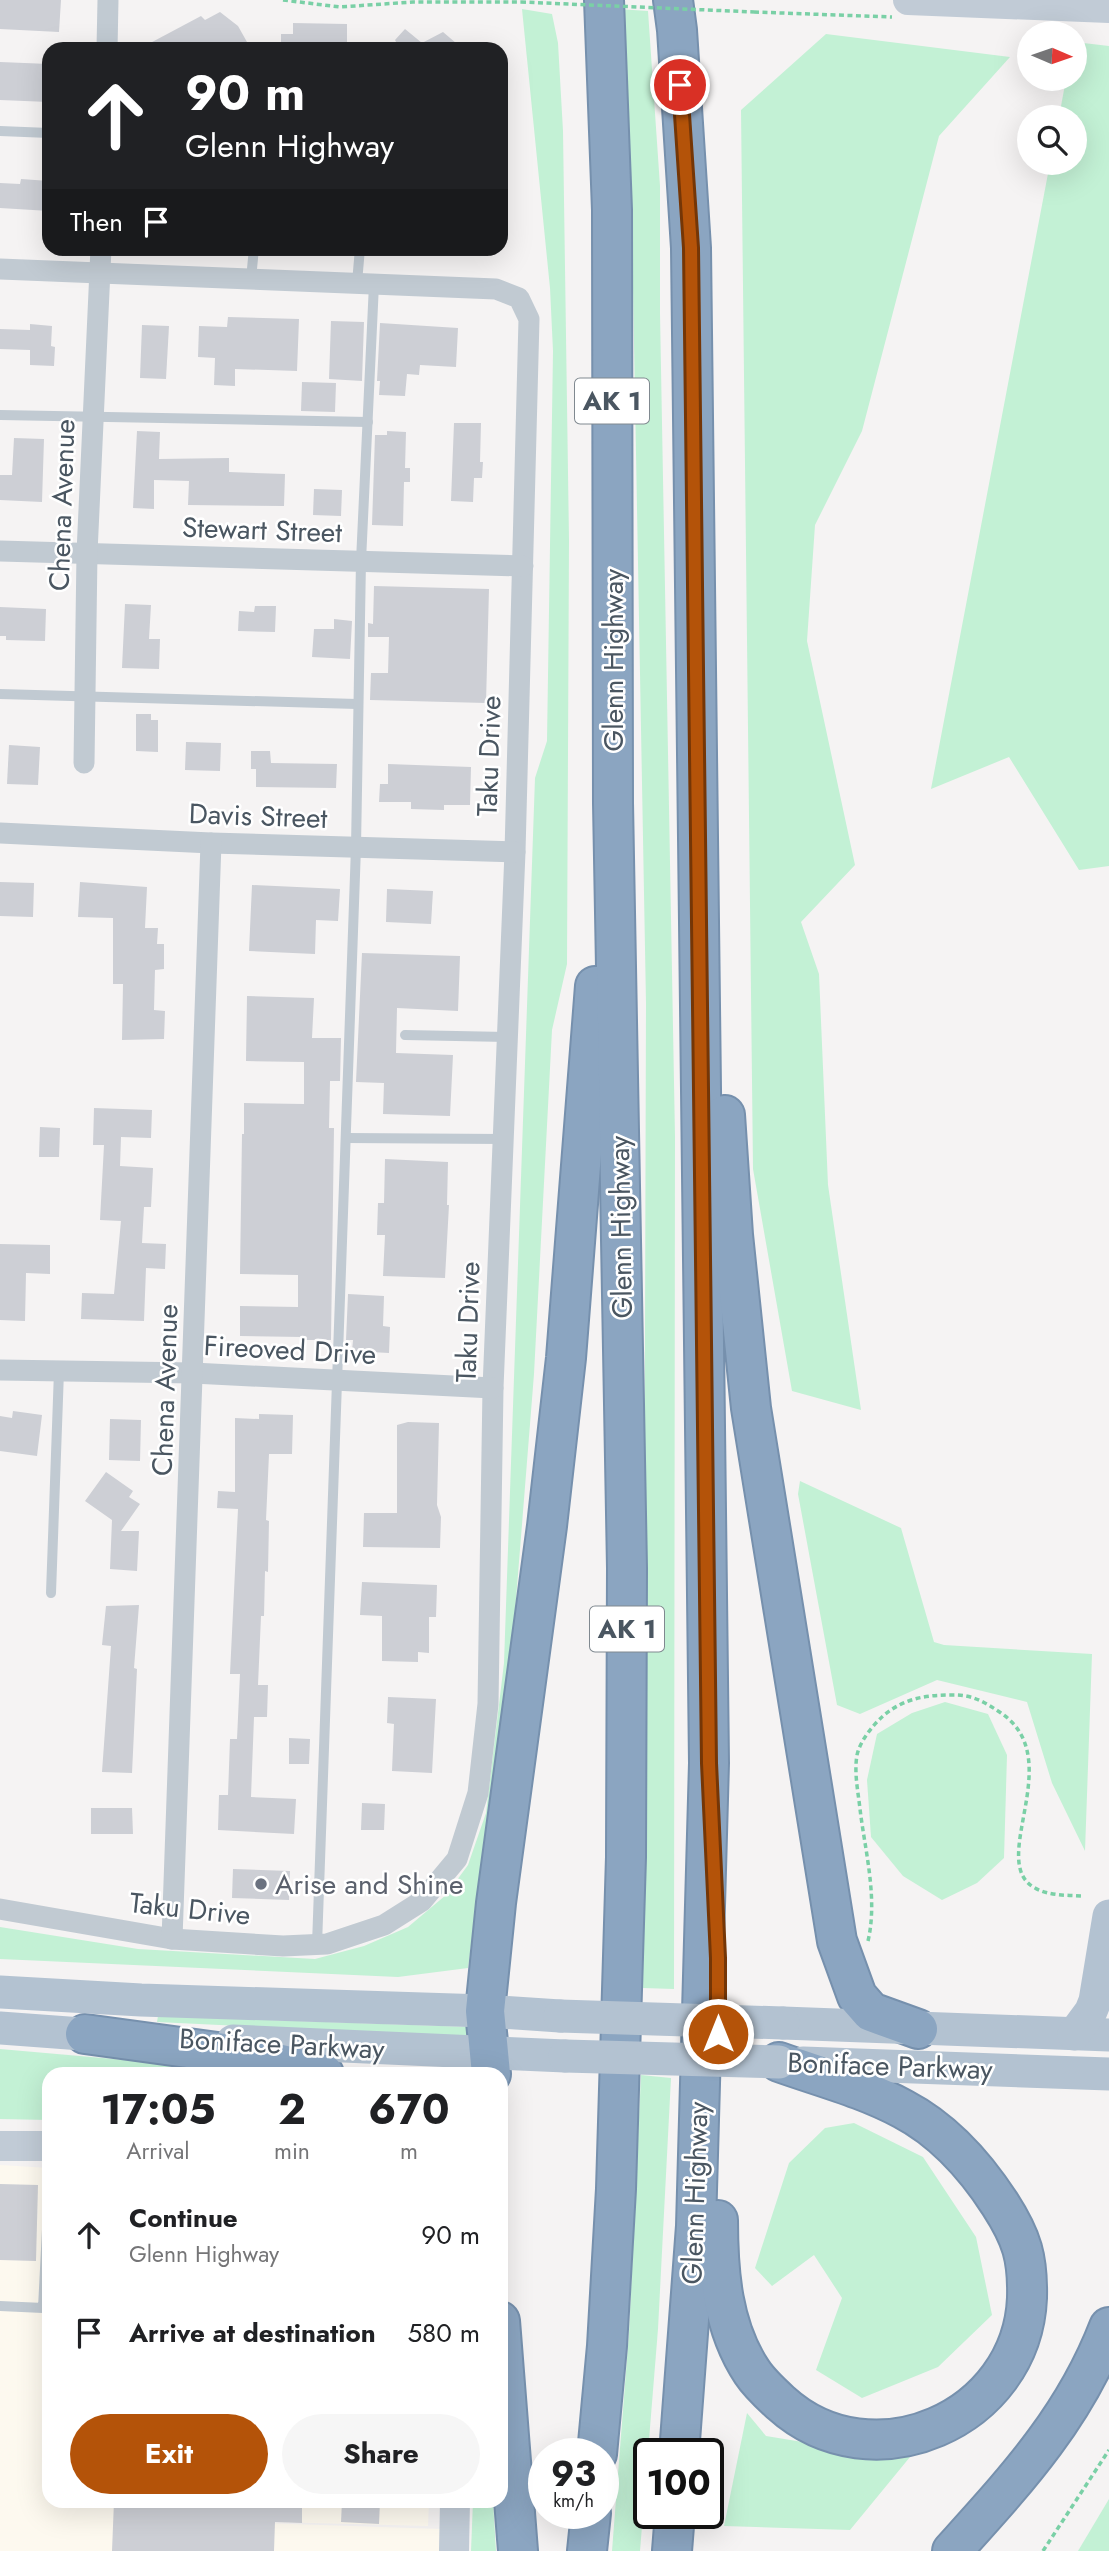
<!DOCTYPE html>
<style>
body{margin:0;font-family:Jost,sans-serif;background:#f6f6f6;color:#202124;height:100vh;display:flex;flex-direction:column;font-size:26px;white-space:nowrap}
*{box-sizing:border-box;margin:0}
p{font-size:23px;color:#757577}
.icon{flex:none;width:38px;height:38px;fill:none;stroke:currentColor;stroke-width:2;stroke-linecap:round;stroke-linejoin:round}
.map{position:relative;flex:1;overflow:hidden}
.panel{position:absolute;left:42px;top:2067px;width:466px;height:441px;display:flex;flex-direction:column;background:#fff;border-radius:21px;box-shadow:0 7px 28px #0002}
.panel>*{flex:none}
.top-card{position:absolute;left:42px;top:42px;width:466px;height:214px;border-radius:21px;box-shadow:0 7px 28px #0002;background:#202124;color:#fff;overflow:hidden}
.needle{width:46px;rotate:92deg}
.buttons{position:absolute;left:1017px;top:21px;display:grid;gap:14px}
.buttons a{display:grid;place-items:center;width:70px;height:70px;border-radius:50%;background:#fff;box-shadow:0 7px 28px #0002;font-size:35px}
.speed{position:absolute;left:528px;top:2438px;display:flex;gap:14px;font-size:35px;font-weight:700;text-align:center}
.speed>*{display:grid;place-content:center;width:91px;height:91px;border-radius:50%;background:#fff;box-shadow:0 7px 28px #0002;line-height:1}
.speed small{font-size:18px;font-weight:400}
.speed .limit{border:4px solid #111;border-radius:10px;background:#fff;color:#111}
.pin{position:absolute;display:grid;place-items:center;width:60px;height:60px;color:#fff;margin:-30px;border:4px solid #fff;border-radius:50%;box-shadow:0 2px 7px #0007}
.me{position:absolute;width:77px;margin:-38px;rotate:0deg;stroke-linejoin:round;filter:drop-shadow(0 0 5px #0008)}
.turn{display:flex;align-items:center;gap:24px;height:147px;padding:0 28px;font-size:32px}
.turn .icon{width:91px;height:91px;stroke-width:2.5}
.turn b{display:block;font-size:49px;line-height:60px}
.then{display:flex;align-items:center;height:66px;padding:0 28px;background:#0003;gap:14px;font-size:26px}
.eta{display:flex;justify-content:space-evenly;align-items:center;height:119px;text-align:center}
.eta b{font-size:42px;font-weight:700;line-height:49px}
.action{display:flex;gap:14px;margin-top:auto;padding:14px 28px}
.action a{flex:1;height:80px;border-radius:42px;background:#b45309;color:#fff;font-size:28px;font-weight:700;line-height:80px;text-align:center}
.action a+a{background:#f6f6f6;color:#202124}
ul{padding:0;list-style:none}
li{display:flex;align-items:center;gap:21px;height:98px;padding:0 28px}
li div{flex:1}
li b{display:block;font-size:26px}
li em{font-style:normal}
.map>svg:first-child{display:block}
</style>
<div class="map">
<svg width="1109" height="2551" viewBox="0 0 1109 2551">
<rect width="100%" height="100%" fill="#f5f3f3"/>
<polygon fill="#fdf9ef" points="0,2165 49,2168 49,2501 429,2501 428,2526 87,2517 441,2529 440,2551 0,2551"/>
<g fill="#c3f1d5">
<polygon points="522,9 552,14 558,43 563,131 569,540 567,964 552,1030 534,1374 513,1637 468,1968 398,1977 0,1959 0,1927 138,1949 315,1959 364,1946 408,1927 446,1895 468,1865 486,1813 504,1663 535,778 547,741 553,351 550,288"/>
<polygon points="618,9 648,11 660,186 660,313 675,1137 674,1989 643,1988 646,1003 633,288"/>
<polygon points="826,34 1010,57 939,136 862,431 815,525 807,641 855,865 801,922 819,974 828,1185 861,1410 792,1391 753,1169 741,110"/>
<polygon points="1075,42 1109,46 1109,866 1079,870 1009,757 931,789 1050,163 1074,163 1074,117 1059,117 1066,79 1074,79"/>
<polygon points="800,1481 901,1528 934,1642 944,1645 1092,1654 1085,1851 1052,1783 1027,1702 937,1680 860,1714 837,1705 798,1494"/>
<polygon points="945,1702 988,1714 1007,1755 1004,1858 977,1883 942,1900 903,1876 871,1837 867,1780 877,1734 912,1713"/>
<polygon points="158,2016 470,2027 471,2031 467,2037 157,2022"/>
<polygon points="0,2049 125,2060 238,2074 49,2074 49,2120 0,2119"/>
<polygon points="353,2067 460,2072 461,2074 352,2074"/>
<polygon points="641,2075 671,2078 658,2329 640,2551 612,2551 629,2333"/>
<polygon points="854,2123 923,2157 976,2237 992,2315 938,2367 862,2398 816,2370 842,2298 814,2255 772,2286 755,2268 789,2163 825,2128"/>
<polygon points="747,2413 766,2436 876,2454 910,2457 850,2530 724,2526"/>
<polygon points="1109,2499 1109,2551 1078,2551"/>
<polygon points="473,2501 493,2501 496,2551 471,2551"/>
</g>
<g fill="#cdcfd5">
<polygon points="0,0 61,0 59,32 0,29"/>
<polygon points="220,12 238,26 247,42 241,49 139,49 201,16 205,20"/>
<polygon points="293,23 347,24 347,49 281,49 281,34 293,34"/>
<polygon points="405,29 422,43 443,32 463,49 400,49 395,40"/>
<polygon points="0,62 49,64 49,102 0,100"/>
<polygon points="21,179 49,181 49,211 0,208 0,183 20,184"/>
<polygon points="228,317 299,319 297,371 235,369 235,386 214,385 215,358 198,357 199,326 227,327"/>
<polygon points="331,321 364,322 362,381 329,379"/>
<polygon points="380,323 458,328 456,367 420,365 419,375 407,374 405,396 379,395 380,381 377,381"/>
<polygon points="30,324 52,326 51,346 55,347 54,366 30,365 30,350 0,349 0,329 30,330"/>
<polygon points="142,325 169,326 166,379 140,378"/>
<polygon points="302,382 336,383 335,412 301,411"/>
<polygon points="454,423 481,423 480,462 483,462 482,478 474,478 473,502 451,501"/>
<polygon points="137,431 160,432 159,459 229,458 229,472 285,474 284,506 188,505 189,481 154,480 154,509 133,508"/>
<polygon points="387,431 406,432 405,468 410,468 410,482 404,482 403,526 372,525 375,435 387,435"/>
<polygon points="14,438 44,439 42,502 0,500 0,475 12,475"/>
<polygon points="314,489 342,490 341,516 313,515"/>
<polygon points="374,586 489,589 486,703 370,700 371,673 388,673 389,637 368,637 368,623 373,624"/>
<polygon points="125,604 151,605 149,639 160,639 159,669 122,668"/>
<polygon points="255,606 276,606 275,632 238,631 239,611 254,612"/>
<polygon points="0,607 46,609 45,641 6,640 6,636 0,636"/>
<polygon points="334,619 352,621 350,659 312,657 314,629 334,629"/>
<polygon points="136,714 151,714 151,720 158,720 158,752 136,751"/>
<polygon points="186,742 221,743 220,771 185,770"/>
<polygon points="9,745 40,747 38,785 7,784"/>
<polygon points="251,751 270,751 271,763 337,764 336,788 256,787 256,769 251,769"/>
<polygon points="388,764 471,767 470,805 444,805 444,810 411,809 411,802 379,802 380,784 388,784"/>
<polygon points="0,882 34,883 33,917 0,916"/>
<polygon points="80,882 147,887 145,928 158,928 157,944 164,944 164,969 155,970 154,1010 165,1011 164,1039 122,1040 123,984 113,984 113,918 78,917"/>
<polygon points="252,885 340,889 338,921 316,920 315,954 249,951"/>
<polygon points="387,889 433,891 431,924 386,922"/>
<polygon points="362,953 460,956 458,1011 397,1008 396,1053 453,1055 450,1116 383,1114 384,1083 356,1082"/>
<polygon points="247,996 314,998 312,1038 341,1038 340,1081 330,1081 329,1128 334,1128 331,1340 302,1340 302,1337 240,1336 240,1306 298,1307 298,1275 240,1274 242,1134 244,1134 244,1103 304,1104 304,1062 246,1061"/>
<polygon points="94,1108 152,1110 151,1138 121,1137 120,1166 153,1168 151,1207 144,1207 142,1243 166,1244 165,1269 146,1268 144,1321 81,1319 82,1293 114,1294 121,1221 100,1220 104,1145 93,1145"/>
<polygon points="40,1127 60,1128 59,1157 39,1157"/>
<polygon points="385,1159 448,1162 447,1205 449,1205 445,1278 383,1276 385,1235 377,1235 378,1203 384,1203"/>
<polygon points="0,1244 50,1245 50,1274 26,1273 25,1321 0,1320"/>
<polygon points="348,1294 384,1296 383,1326 390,1327 389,1353 352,1351 353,1340 346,1340"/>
<polygon points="13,1411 42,1415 37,1456 0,1451 0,1416 12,1418"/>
<polygon points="259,1414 293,1415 292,1454 269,1454 266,1520 269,1521 268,1572 265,1571 264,1616 261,1616 258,1685 268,1685 267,1717 254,1717 251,1797 296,1799 294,1834 218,1830 219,1795 228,1795 230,1739 237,1739 240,1674 230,1674 238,1509 217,1508 218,1491 235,1492 235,1418 259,1419"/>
<polygon points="110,1419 141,1420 140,1461 109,1460"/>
<polygon points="408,1422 439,1423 437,1505 441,1517 440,1548 363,1547 364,1513 397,1513 397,1425"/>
<polygon points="106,1472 133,1491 129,1497 140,1504 121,1531 139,1531 137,1571 110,1569 112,1520 85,1501"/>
<polygon points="362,1582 437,1585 436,1617 429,1617 429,1653 418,1652 418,1662 382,1661 382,1616 360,1615"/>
<polygon points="139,1605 134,1668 137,1669 132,1773 102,1772 111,1646 102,1645 106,1606"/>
<polygon points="388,1697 436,1699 432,1773 392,1771 394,1724 387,1723"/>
<polygon points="289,1738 310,1739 309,1764 289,1764"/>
<polygon points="362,1803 385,1804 384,1830 361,1830"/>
<polygon points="91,1808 132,1808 133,1834 91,1834"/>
<polygon points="233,1869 290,1871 289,1900 232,1898"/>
<polygon points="0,2184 38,2185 36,2261 0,2260"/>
<polygon points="114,2501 302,2501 302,2523 275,2522 274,2551 112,2551"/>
<polygon points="342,2501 380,2501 379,2524 341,2522"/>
</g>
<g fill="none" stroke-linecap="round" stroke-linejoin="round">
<defs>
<g id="highway">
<polyline points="673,0 677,30 691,248 709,1763 696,2226 679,2454"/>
<polyline points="725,1115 733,1235 751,1408 837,1941 857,1996 871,2012 918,2029"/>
<polyline points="85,2034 246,2056 324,2074"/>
<polyline points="491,2074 485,2011 496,1903 547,1526 566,1358 595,986"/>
<path d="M718 2220C718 2272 722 2327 752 2372 760 2384 770 2393 781 2403 872 2485 1022 2420 1027 2298 1028 2258 1022 2238 1000 2204 976 2167 943 2130 903 2109 864 2088 821 2077 779 2062"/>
<polyline points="500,2321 518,2551"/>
<polyline points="597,2454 607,2346 616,2189 626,1857 627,1568 613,803 612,210 604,0"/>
<polyline points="587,2551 591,2513"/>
<polyline points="672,2551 675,2513"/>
<path d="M952 2551C1016 2480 1074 2418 1109 2327"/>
</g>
</defs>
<use href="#highway" stroke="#7690ad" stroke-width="42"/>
<g stroke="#7ad0a6" stroke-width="3.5" stroke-dasharray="5 3.5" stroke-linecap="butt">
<polyline points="283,0 340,7 413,2 521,2"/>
<polyline points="754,12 892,17"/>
<path d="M868 1941C878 1898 865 1851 860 1809 858 1791 854 1773 857 1755 860 1741 873 1725 883 1716 904 1698 926 1695 952 1695 972 1694 986 1703 1001 1713 1069 1759 986 1862 1035 1888 1049 1896 1066 1895 1082 1896"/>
<polyline points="1043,2551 1109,2450"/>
</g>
<g stroke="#c1cad2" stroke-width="10">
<polyline points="0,131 49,133"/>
<polyline points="251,279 254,248"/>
<polyline points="357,283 360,248"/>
<polyline points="0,415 368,422"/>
<polyline points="0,694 357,704"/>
<polyline points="405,1035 507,1037"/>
<polyline points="346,1138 503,1139"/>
<polyline points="51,1593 59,1371"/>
<polyline points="317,1945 356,847 361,561 374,284"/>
<polyline points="0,2306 43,2308 49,2190"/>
</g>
<g stroke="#c1cad2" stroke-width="21">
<polyline points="107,49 108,0"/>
<polyline points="0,269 496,289 519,298 529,319 515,852 493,1388 488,1704 478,1793 457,1859 422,1901 384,1925 327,1944 283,1946 172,1939 0,1909"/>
<polyline points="0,551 523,566"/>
<polyline points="84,763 87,553 101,248"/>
<polyline points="0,833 211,843 515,852"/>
<polyline points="0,1370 193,1373 493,1388"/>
<polyline points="172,1939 211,843"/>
</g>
<g stroke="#c1cbd6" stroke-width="30">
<polyline points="908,0 1109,8"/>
<polyline points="0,2146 49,2146"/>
<polyline points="454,2551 455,2501"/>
</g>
<g stroke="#b3c2d1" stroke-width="33">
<polyline points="0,1992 141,2000 485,2011 560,2016"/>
<polyline points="783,2023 1109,2035"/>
<polyline points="0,2028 109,2036"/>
<polyline points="1074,2034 1091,2011 1095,2001 1109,1916"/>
<polyline points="233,2041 565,2056"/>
<polyline points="803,2063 1109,2074"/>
</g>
<use href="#highway" stroke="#8ba5c1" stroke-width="38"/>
<polyline stroke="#7ad0a6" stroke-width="3.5" stroke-dasharray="5 3.5" stroke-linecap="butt" points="521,2 754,12"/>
<g stroke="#b3c2d1" stroke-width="33">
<polyline points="560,2016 783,2023"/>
<polyline points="565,2056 779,2062"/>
</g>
</g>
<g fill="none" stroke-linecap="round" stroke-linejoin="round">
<defs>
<polyline id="route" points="680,85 691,248 709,1763 718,1958 718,2034"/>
</defs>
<use href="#route" stroke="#753606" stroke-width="18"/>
<use href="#route" stroke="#b45309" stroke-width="12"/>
</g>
<circle fill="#6b7280" stroke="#fff" stroke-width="2.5" cx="261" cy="1884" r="7"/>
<g text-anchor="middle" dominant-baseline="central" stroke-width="5" stroke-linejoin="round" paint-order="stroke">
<g fill="#fff" stroke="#808990" stroke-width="2">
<rect x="575" y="378.5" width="74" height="45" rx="5"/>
<rect x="590" y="1606.5" width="74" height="45" rx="5"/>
</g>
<g font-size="26" font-weight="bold" fill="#4a5661">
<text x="612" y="401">AK 1</text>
<text x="627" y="1629">AK 1</text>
</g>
<g font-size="28" fill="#4a5661" stroke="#fff">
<text transform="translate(62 505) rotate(-88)">Chena Avenue</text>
<text transform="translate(262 530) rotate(2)">Stewart Street</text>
<text transform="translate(613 660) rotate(-90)">Glenn Highway</text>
<text transform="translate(489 756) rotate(-88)">Taku Drive</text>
<text transform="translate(258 816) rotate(2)">Davis Street</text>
<text transform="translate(621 1227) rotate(-91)">Glenn Highway</text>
<text transform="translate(468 1322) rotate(-88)">Taku Drive</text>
<text transform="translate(290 1350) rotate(3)">Fireoved Drive</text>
<text transform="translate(165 1390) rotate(-88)">Chena Avenue</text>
<text transform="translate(190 1909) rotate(6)">Taku Drive</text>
<text transform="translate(282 2044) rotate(3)">Boniface Parkway</text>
<text transform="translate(890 2066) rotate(2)">Boniface Parkway</text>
<text transform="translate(695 2193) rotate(-88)">Glenn Highway</text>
</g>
<g font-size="28" fill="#5b616d" stroke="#fff" text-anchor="start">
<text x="275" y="1884">Arise and Shine</text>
</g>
</g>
</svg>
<div class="buttons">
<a><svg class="needle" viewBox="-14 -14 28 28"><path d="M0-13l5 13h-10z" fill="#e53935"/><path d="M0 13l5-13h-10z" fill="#757577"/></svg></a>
<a><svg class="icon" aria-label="search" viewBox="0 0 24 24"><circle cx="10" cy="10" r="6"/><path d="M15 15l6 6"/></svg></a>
</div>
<div class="speed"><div>93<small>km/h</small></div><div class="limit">100</div></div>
<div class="pin" style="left:680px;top:85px;background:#d93025"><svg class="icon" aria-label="arrive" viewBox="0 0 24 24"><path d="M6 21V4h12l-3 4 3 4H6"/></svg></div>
<svg class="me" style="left:718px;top:2034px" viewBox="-20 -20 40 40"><circle r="17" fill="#b45309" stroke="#fff" stroke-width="3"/><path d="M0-11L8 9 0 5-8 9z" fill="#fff"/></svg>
<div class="top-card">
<div class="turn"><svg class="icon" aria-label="ahead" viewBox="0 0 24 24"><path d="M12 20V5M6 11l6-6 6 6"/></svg><div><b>90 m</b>Glenn Highway</div></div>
<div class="then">Then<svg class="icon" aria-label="arrive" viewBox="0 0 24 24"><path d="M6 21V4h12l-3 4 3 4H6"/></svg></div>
</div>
<section class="panel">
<div class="eta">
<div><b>17:05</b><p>Arrival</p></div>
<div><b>2</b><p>min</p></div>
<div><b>670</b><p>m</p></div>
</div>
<ul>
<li><svg class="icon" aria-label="ahead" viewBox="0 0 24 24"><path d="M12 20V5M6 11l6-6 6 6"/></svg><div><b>Continue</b><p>Glenn Highway</p></div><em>90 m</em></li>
<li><svg class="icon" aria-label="arrive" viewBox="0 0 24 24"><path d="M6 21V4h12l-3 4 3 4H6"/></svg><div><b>Arrive at destination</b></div><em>580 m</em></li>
</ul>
<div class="action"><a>Exit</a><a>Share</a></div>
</section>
</div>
